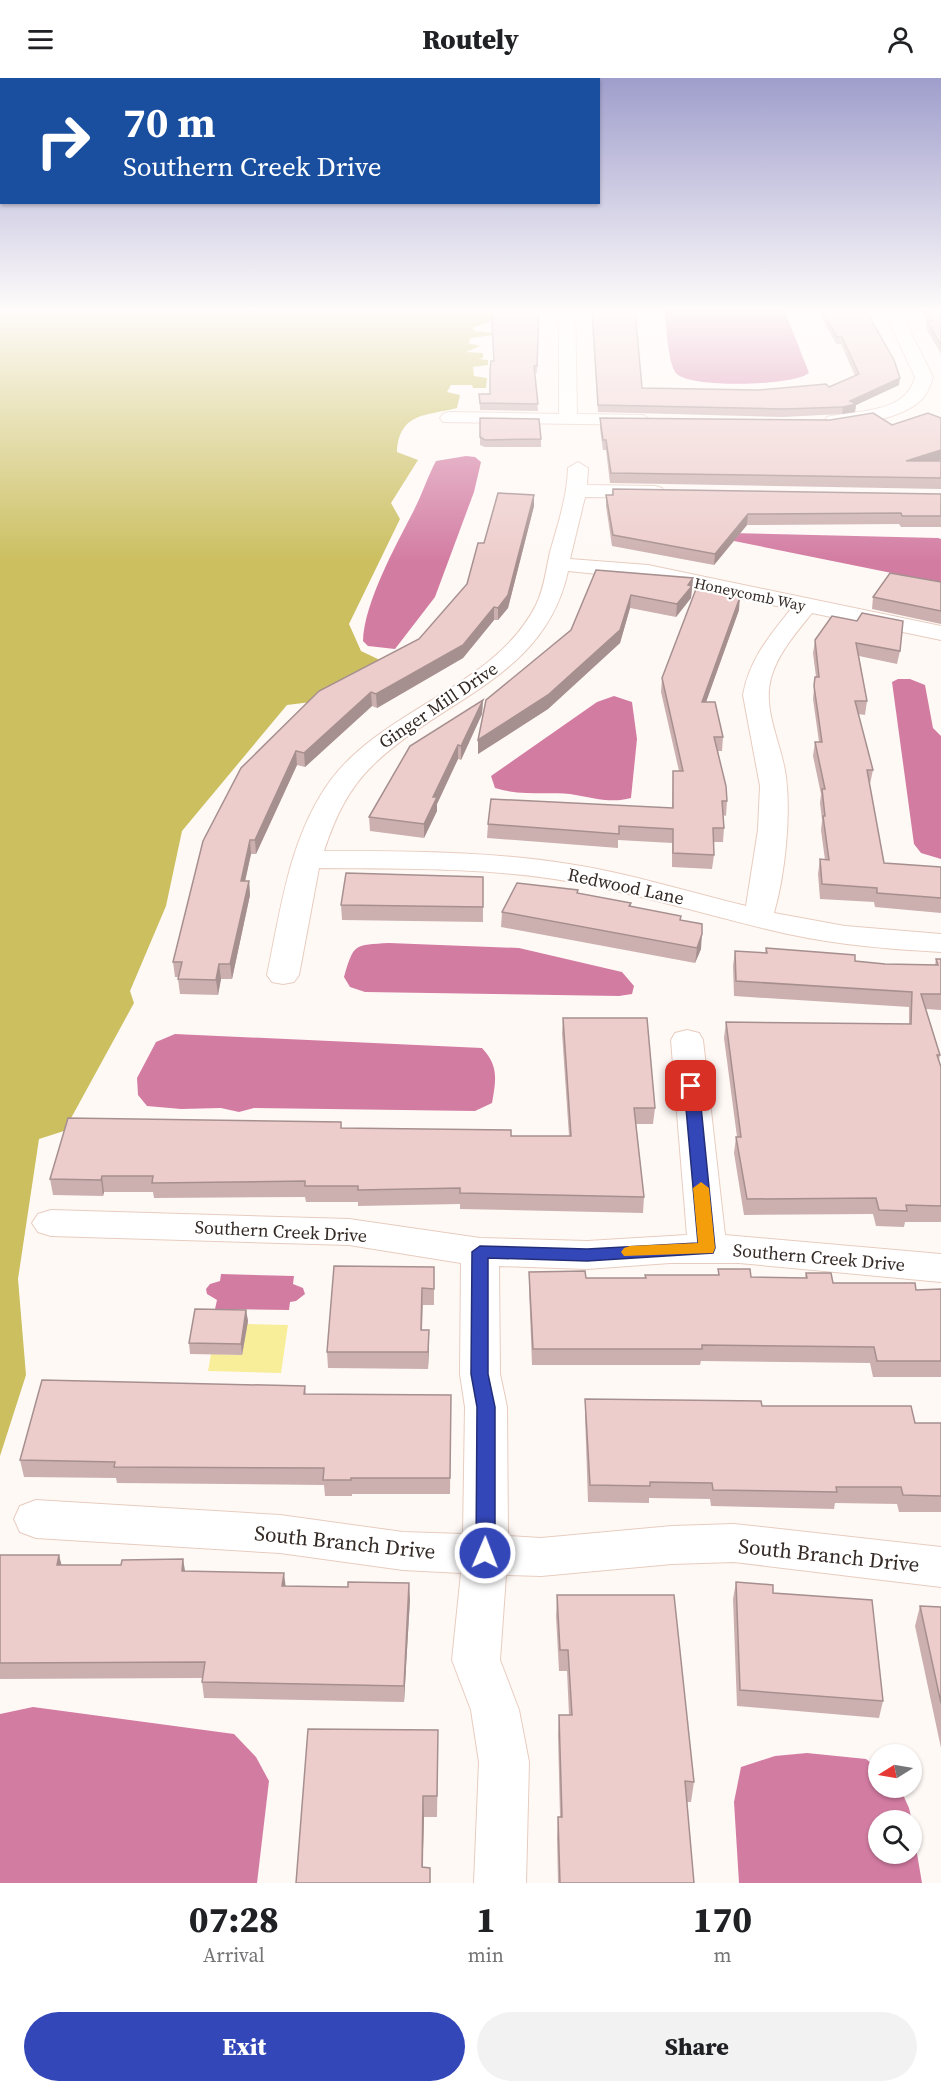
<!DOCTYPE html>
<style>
body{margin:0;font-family:"Source Serif 4",serif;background:#f2f2f2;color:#202124;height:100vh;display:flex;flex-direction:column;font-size:22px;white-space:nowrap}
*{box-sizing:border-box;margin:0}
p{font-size:20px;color:#757577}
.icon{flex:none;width:33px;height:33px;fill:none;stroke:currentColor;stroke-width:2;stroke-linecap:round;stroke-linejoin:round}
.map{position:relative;height:1805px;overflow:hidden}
.sheet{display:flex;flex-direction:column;background:#fff;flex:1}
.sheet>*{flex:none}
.guide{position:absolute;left:0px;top:0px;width:600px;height:126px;box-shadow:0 2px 4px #0004;background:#1a4fa0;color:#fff;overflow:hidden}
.needle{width:39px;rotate:259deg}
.controls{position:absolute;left:868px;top:1666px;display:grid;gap:12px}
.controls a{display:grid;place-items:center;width:54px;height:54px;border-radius:50%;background:#fff;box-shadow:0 2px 4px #0004;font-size:30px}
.pin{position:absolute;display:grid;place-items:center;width:51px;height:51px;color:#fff;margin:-26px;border-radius:12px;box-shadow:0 3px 9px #0006}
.me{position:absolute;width:66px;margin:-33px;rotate:1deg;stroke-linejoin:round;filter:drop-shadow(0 0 4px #0008)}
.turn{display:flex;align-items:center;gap:21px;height:126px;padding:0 24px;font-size:27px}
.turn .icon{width:78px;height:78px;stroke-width:2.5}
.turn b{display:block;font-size:42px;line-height:51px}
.eta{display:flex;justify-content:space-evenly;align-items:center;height:102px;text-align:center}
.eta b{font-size:36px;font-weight:800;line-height:42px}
.primary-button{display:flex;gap:12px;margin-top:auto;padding:12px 24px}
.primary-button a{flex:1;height:69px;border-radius:36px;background:#3447b9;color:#fff;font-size:24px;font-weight:800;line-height:69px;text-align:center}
.primary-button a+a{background:#f2f2f2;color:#202124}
header{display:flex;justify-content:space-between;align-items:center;height:78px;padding:0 24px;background:#fff;font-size:27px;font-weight:800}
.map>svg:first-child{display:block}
</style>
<header><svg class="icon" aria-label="menu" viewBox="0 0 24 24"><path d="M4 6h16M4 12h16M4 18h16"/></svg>Routely<svg class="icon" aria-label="person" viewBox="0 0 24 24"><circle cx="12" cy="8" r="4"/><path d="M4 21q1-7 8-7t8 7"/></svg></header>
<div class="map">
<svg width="941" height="1805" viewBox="0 0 941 1805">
<rect width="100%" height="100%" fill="#fff9f6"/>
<polygon fill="#f8ed99" points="247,1246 288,1247 281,1295 208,1293 211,1276 242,1277"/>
<path fill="#cbbf60" d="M0 231H487L486 234 494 236 492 243 472 250 476 253 493 255V257L471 260 468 265 480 268 466 274 483 275V280L479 281 488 282V287L473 289 474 298 487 300 486 310H473L472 307H451L447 314 460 317 457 330C427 338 399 334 397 374L418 382 391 425 400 441 349 546 361 573 382 583 319 623 287 627 182 753 166 828 130 913 134 925 64 1053 39 1061 18 1201 26 1297 0 1378Z"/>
<g fill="#d37ca2">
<path d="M784 231 809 295C793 308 696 310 678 297 667 289 667 245 664 231Z"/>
<path d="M466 378 475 379 481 384 474 414 435 519 395 571 368 568 363 563C364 525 396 467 413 434 422 417 427 400 436 383Z"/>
<polygon points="731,455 938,460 941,461 941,505 724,461"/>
<polygon points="898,601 910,601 925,607 933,650 941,658 941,781 921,775 914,766 892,604"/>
<path d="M614 618 632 624 637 661 631 720C610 726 591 719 570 716 545 714 519 718 495 710L491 698 597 624Z"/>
<path d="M389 865 519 870 622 894 634 908 632 916 619 918 365 914 350 909 344 899C354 865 354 867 389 865Z"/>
<path d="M175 956 482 970C499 988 496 1002 492 1025L475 1033 254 1030 239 1034 221 1030 181 1031 147 1028 138 1017 137 1000 156 964Z"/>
<polygon points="221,1196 294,1198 293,1206 303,1210 305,1216 296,1223 290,1224 289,1232 215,1231 217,1222 207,1216 206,1211 210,1206 220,1203"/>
<polygon points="33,1629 234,1656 256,1679 269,1703 257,1805 0,1805 0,1636"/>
<polygon points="807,1675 866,1681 879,1691 879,1710 900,1710 909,1730 912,1743 879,1743 879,1776 912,1776 912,1746 922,1805 739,1805 734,1724 741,1689 775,1678"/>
</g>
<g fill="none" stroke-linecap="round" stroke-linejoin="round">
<defs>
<g id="street">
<polygon points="559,231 575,231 577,336 643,337 652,343 650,347 443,344 440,340 443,336 449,334 559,336"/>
<path d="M883 231H899L933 299C930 309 927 317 919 324 902 339 849 352 827 347L825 343 827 339C857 332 906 336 915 299Z"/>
<path d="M578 384 588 390 587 407 655 408 662 410 665 414 662 418 655 420 585 419 570 481 648 487 941 548V562L812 535C796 555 778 575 771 600 762 633 782 666 786 699 791 738 785 797 774 835L845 848 941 856V874C890 871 838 867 788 856 716 840 645 817 572 804 489 789 403 791 319 790L299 897 294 904 283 906 272 904 267 897C281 831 289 760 330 703 384 630 495 609 536 527 544 511 546 492 550 474 558 446 567 420 568 390ZM568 493 648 501 791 531C770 557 749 582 743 617L760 708 758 752 746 828C688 814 629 795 569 786 488 773 406 773 324 773 335 740 348 711 373 687 442 620 545 600 568 493Z"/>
<polygon points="687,952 699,955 703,962 725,1157 941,1176 941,1204 739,1185 670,1185 587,1191 499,1188 500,1296 507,1329 508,1458 541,1460 672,1448 734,1446 941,1469 941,1509 734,1484 672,1486 541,1498 506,1497 500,1582 519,1632 529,1684 526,1805 474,1805 479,1684 471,1632 452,1582 461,1495 403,1492 280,1475 36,1460 20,1454 14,1441 20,1428 36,1422 280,1437 403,1454 463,1456 465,1329 460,1296 461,1185 349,1167 51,1158 38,1154 32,1145 38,1136 51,1132 349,1141 480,1160 587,1163 687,1157 671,962 675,955"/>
</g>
</defs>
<use href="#street" stroke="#e8ccbf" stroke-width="2"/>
<use href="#street" fill="#fff" fill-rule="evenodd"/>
</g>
<g fill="#ccb0af">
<polygon points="539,231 537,295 535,295 538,333 480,332 479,316 490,316 493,283"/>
<polygon points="591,231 635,231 642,310 758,312 829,309 855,298 841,266 836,266 817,231 865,231 899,307 856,327 855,334 842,336 783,339 598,334"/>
<polygon points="920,231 941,231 941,276 926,250 927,243"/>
<polygon points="480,340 541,361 541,369 485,369 480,367"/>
<polygon points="600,340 892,347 941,340 941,382 937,383 941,383 941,411 610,405 606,372 603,372 600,350"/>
<polygon points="613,411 941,416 941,449 901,449 899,446 747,447 714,487 612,468 606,428 606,417 612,417"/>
<polygon points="534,417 534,428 508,530 498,542 494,542 463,580 377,630 372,628 305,689 297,687 256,776 251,776 245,803 249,803 250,817 232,901 221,901 218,917 180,916 178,901 179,899 175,899 173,884 319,613 419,561 467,506 484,465"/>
<polygon points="596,492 693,500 691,520 676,539 630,530 620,565 548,631 478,676 478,662 571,552"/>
<polygon points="941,504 941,546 872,531 873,519"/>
<polygon points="739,532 706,624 723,659 722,673 718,673 727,723 726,738 723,737 724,750 723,764 713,764 714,777 712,791 672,789 672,765 618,762 618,770 487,760 488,746 672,730 673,693 679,693 661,614 662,600"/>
<polygon points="832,538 900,573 897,586 859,578 867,623 865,637 858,636 873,692 870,706 869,706 884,785 941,789 941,835 875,829 874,824 820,821 818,796 820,781 825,782 821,752 822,742 820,725 821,716 813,678 815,664 819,664 813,621 815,599 816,599 813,575 815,562"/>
<polygon points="483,622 482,636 461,682 458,681 437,726 437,733 424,760 370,753 369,739"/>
<polygon points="483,799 483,844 342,842 341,827"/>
<polygon points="578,812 578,815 631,825 631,829 681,842 701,871 695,885 501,849 502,834"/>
<polygon points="766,870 855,883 885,886 935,887 936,881 941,881 941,932 926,931 940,977 939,982 941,989 941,1144 905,1144 904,1149 876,1148 873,1136 744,1137 734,1075 736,1059 737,1059 724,960 726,944 909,946 909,929 734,918 733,888 735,873 765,875"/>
<polygon points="563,940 655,1030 653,1046 636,1046 644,1119 643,1135 460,1131 460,1126 358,1128 358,1124 306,1124 305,1119 154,1120 153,1114 104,1114 103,1118 53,1117 50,1101 341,1050 511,1058 569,1058 562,955"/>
<polygon points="434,1189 434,1227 423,1227 422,1252 429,1268 428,1291 328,1290 327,1274"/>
<polygon points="718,1191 751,1199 805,1200 806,1195 833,1205 916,1212 941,1211 941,1299 873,1299 870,1285 701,1283 700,1287 532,1287 529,1210 529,1194 586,1200 645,1200 718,1197"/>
<polygon points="246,1232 248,1243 242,1277 190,1276 189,1265"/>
<polygon points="305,1308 306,1316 451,1317 450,1416 352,1416 352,1418 325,1418 324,1407 117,1405 116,1400 24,1399 20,1382"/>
<polygon points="585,1321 762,1328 915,1345 941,1345 941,1434 899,1434 897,1426 835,1425 834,1431 711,1428 710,1421 649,1420 649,1425 588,1424 585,1337"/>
<polygon points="0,1477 59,1477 61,1487 185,1493 285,1508 410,1521 404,1624 204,1620 202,1604 202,1600 0,1601"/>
<polygon points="736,1504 773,1515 883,1623 879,1640 737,1628 733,1521"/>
<polygon points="557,1517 694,1704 691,1724 687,1724 694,1805 558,1805 557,1760 558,1739 560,1739 558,1657 559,1637 569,1637 567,1593 559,1593 556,1538"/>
<polygon points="920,1528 941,1529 941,1670 915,1548"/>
<polygon points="438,1672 437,1739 424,1739 423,1789 296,1805"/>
</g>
<g fill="#a6908f">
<polygon points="900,300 899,307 856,327 855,334 842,336 843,329 850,323"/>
<polygon points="941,372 941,382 904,393 906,383"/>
<polygon points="534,417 534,428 508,530 498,542 498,530"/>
<polygon points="748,436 747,447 714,487 715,476"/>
<polygon points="693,500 691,520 676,539 677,526 688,507"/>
<polygon points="631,517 630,530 620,565 548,631 478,676 478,662"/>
<polygon points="740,519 739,532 701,638 702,624"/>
<polygon points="494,529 494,542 463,580 377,630 376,616"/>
<polygon points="371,614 372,628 305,689 304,675"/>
<polygon points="483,622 482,636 461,682 461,668"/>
<polygon points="458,667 458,681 437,726 437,733 424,760 424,746 433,719"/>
<polygon points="296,673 297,687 256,776 255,762"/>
<polygon points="250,762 251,776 242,817 241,803"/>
<polygon points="249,803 250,817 232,901 230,886"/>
<polygon points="702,856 701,871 695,885 697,870"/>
<polygon points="219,886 221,901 218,917 216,902"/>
<polygon points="102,1098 104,1114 103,1118 101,1102"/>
<polygon points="246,1232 248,1243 242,1277 241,1266"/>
<polygon points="429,1252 429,1268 428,1291 428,1274"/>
<polygon points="59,1477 63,1493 57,1487"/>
<polygon points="183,1481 186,1498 182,1493"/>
<polygon points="284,1495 286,1511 282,1508"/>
<polygon points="409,1505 410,1521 404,1624 404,1608"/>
<polygon points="423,1718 424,1739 422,1805 422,1789"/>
</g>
<g fill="#edcdcc" stroke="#a6908f" stroke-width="1.5">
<polygon points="494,231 539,231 537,288 534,288 538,326 480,325 479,316 490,316 490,293 491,283 494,283 492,245"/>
<polygon points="592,231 635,231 642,310 758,312 826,306 829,309 859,296 842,259 837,259 821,231 865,231 894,282 900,300 850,323 856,326 843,329 784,331 598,327"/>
<polygon points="925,231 941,231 941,267 927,243 933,243"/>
<polygon points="873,335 892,347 928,335 941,340 941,372 906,383 941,383 941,400 611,395 606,362 603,362 600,340 830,342"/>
<polygon points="480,340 539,341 541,361 485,362 480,359"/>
<polygon points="613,411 941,416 941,438 902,438 901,435 748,436 715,476 613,457 606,417 613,417"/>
<polygon points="498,415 534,417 508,517 498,530 494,529 463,567 376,616 371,614 304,675 296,673 255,762 250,762 241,803 249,803 230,886 219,886 216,902 178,901 182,884 173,884 203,763 241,690 319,613 419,561 467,506 478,465 484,465"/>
<polygon points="596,492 693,500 688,507 692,508 677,526 631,517 620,552 548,617 478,662 486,622 571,552"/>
<polygon points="890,495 941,504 941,533 873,519"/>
<polygon points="696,511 740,519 702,624 715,624 723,659 714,659 726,708 727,723 722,723 724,750 713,750 714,777 673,775 673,751 619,748 619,756 488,746 491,721 673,730 673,693 683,693 662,600"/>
<polygon points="862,535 903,543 900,573 856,565 867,623 855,623 873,692 867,692 884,785 941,789 941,820 877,815 877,810 822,806 820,781 829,782 823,738 825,738 822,711 825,711 815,664 822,664 814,608 815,599 819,599 815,562 832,538 857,543"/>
<polygon points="483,622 461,668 458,667 433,719 437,719 424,746 369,739 410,668"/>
<polygon points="346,795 483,799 483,829 341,827"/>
<polygon points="517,805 578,812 577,815 631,825 629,828 681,838 680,842 702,846 702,856 697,870 502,834"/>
<polygon points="766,870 855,877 855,883 885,886 938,887 936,881 941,881 941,916 921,916 940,977 937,977 941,989 941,1128 906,1127 907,1133 879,1132 876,1120 747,1121 736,1059 741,1059 726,944 911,946 912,914 736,903 735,873 767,875"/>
<polygon points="563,940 647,940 655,1030 634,1030 644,1119 460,1115 460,1110 358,1112 358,1108 305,1108 305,1103 152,1105 153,1098 102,1098 101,1102 50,1101 68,1040 341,1044 341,1050 511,1052 511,1058 571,1058"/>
<polygon points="334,1188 434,1189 434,1211 422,1210 421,1252 429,1252 428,1274 327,1274"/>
<polygon points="718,1191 750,1191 751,1199 807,1200 806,1195 831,1195 833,1205 915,1205 916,1212 941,1211 941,1283 877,1283 874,1269 702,1267 702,1271 533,1271 529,1194 585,1193 586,1200 646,1200 645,1197 719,1197"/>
<polygon points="195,1231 246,1232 241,1266 189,1265"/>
<polygon points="42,1302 305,1308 304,1316 451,1317 450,1400 351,1400 351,1402 323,1402 324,1390 114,1389 115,1384 20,1382"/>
<polygon points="585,1321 761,1323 762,1328 911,1328 915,1345 941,1345 941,1418 903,1417 901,1409 836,1409 837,1414 713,1412 712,1405 650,1404 650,1408 590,1407"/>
<polygon points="0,1477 59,1477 57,1487 121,1487 122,1482 183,1481 182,1493 284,1495 282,1508 348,1509 348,1504 409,1505 404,1608 202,1604 205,1584 0,1585"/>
<polygon points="736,1504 773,1507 773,1515 872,1522 883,1623 740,1612"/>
<polygon points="557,1517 674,1517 694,1704 685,1703 694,1805 560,1805 558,1739 562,1739 559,1637 572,1637 568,1572 560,1572"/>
<polygon points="920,1528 941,1529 941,1625"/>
<polygon points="308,1651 438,1652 437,1718 423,1718 422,1789 430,1790 430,1805 296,1805"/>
</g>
<linearGradient id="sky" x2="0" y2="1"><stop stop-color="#9f9ecc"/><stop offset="0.48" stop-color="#fffcfb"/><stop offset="1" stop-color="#fffcfb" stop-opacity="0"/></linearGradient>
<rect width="941" height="484" fill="url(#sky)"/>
<polygon fill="#3447b9" stroke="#222e78" stroke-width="1.5" points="691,1004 699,1008 715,1170 713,1175 587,1183 488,1180 488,1296 495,1329 495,1475 492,1481 485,1484 479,1481 476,1475 477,1329 471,1296 472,1174 480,1168 587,1171 698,1165 684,1008"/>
<polygon fill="#f59e0b" points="701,1104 709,1110 715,1170 713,1175 624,1178 621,1174 624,1170 630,1168 698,1165 693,1110"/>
<g text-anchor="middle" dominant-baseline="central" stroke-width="4.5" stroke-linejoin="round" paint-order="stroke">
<g font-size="15" fill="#342a25" stroke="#fff">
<text transform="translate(750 516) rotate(12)">Honeycomb Way</text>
</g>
<g font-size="18" fill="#342a25" stroke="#fff">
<text transform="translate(438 627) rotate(-34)">Ginger Mill Drive</text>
<text transform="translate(626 808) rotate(12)">Redwood Lane</text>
<text transform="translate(281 1153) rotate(3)">Southern Creek Drive</text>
<text transform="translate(819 1179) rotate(5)">Southern Creek Drive</text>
</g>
<g font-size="21" fill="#342a25" stroke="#fff">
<text transform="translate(345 1464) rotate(6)">South Branch Drive</text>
<text transform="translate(829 1477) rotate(6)">South Branch Drive</text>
</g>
</g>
</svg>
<div class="controls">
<a><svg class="needle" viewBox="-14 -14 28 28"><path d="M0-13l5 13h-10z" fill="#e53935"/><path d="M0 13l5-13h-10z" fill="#757577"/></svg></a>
<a><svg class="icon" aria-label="search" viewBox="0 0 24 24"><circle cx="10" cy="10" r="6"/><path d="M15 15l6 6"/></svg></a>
</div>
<div class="pin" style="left:691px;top:1008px;background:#d93025"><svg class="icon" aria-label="arrive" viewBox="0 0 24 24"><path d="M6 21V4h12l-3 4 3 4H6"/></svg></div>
<svg class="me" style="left:485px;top:1475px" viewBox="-20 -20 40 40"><circle r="17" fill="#3447b9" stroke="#fff" stroke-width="3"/><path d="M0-11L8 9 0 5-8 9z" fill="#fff"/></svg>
<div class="guide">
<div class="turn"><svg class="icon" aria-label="right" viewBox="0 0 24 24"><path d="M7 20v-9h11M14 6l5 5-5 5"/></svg><div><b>70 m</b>Southern Creek Drive</div></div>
</div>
</div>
<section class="sheet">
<div class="eta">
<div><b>07:28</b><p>Arrival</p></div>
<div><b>1</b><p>min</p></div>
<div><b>170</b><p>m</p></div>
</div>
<div class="primary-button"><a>Exit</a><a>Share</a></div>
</section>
